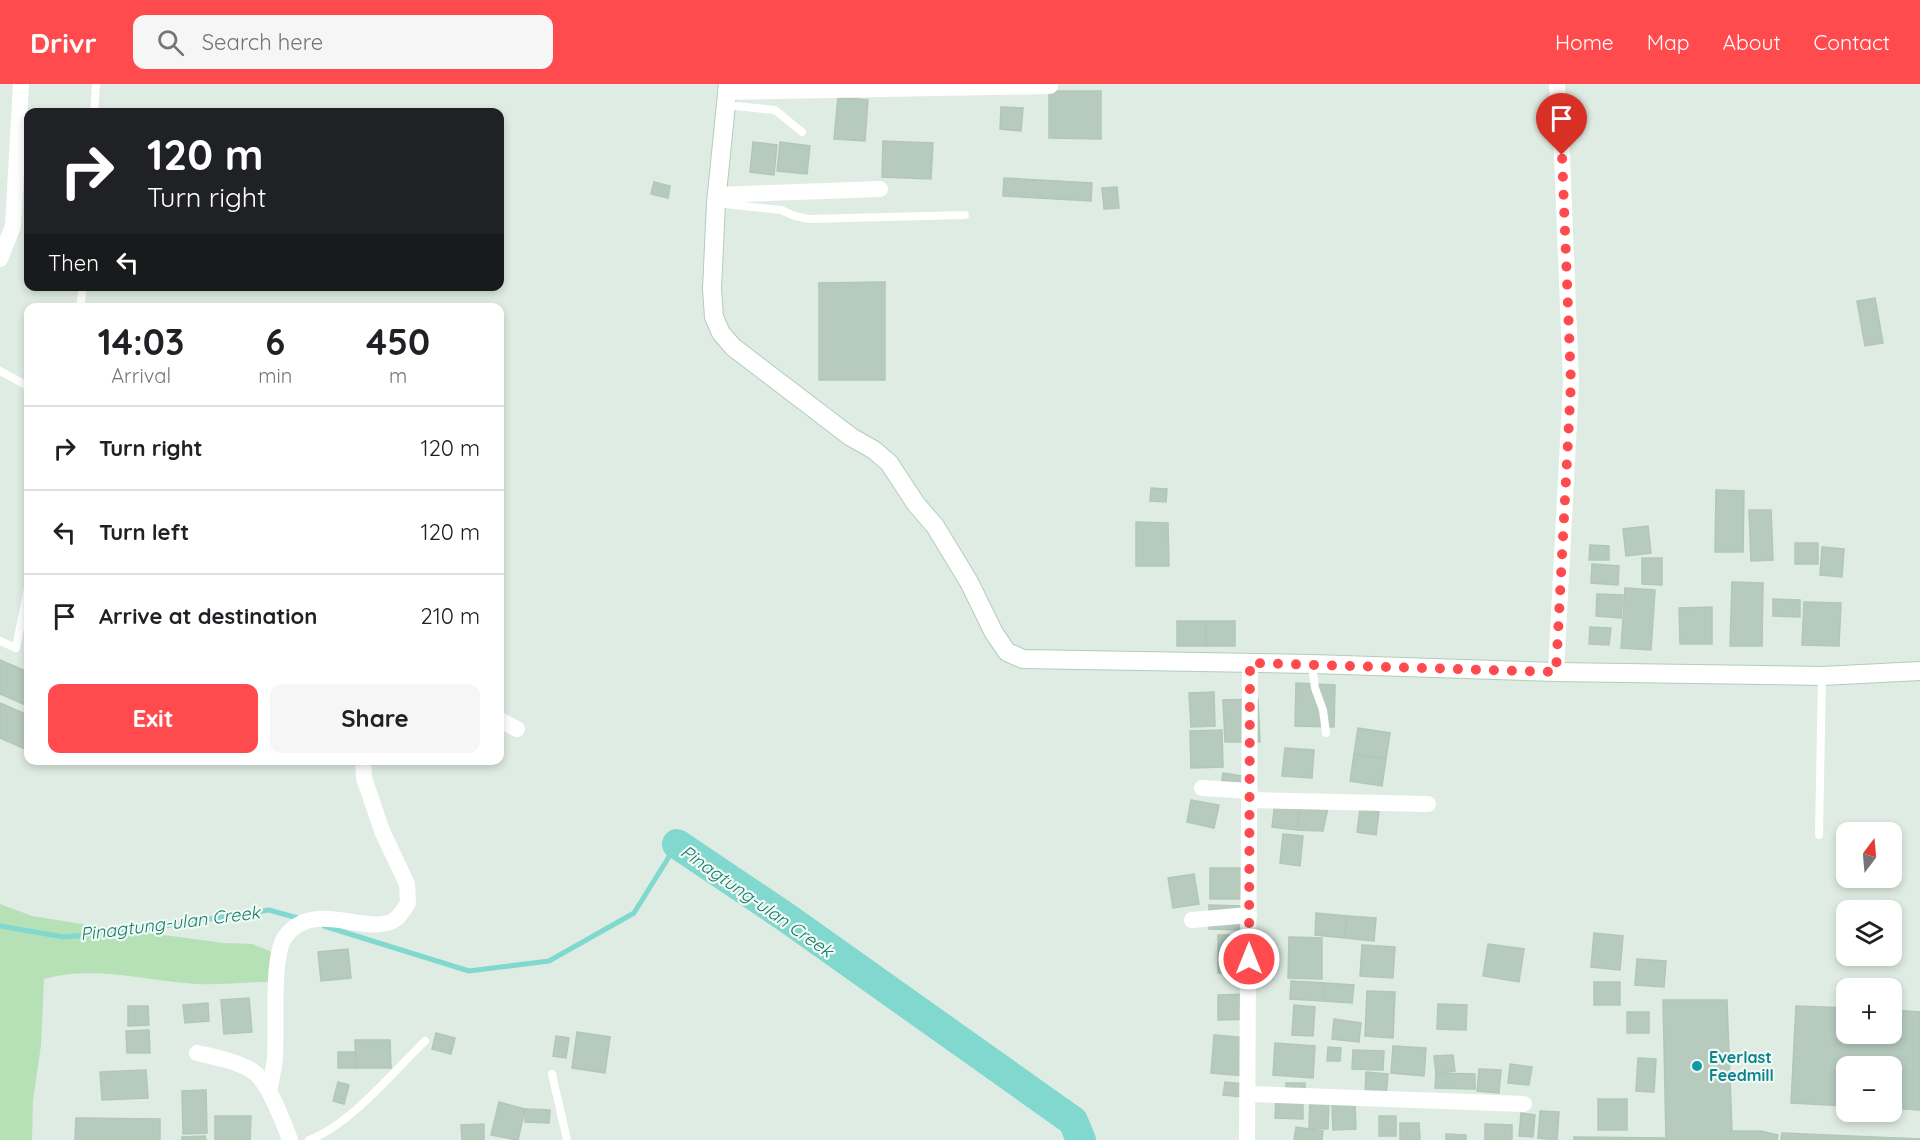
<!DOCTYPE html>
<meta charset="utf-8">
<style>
body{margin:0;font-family:Quicksand,sans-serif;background:#f6f6f6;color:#202124;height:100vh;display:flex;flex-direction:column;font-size:22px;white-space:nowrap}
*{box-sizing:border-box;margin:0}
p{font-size:20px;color:#757577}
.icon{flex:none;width:33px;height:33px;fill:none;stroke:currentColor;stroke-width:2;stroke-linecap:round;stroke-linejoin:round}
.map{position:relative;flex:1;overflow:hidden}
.details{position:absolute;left:24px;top:219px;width:480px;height:462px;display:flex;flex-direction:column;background:#fff;border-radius:12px;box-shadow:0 3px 9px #0003}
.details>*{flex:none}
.hud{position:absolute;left:24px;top:24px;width:480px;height:183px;border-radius:12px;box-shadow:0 3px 9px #0003;background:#202124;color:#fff;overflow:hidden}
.needle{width:39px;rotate:16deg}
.fabs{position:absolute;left:1836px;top:738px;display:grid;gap:12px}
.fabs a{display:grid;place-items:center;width:66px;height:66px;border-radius:12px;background:#fff;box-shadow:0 3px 9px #0003;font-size:30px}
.pin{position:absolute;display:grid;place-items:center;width:51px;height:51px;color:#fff;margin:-62px -26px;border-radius:50% 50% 50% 0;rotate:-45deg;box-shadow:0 0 6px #0007}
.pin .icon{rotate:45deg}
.me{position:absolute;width:66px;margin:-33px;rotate:0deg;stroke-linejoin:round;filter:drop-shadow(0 0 4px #0008)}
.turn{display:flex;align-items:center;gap:21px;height:126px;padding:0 24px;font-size:27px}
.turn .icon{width:78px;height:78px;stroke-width:2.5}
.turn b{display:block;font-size:42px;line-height:51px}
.then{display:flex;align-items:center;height:57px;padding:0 24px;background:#0003;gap:12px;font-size:22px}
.eta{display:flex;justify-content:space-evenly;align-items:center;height:102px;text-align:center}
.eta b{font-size:36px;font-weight:700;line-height:42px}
.button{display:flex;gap:12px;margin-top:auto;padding:12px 24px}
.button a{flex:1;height:69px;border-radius:12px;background:#ff4b4e;color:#fff;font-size:24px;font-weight:700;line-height:69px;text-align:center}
.button a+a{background:#f6f6f6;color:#202124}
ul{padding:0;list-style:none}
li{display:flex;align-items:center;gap:18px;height:84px;padding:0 24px;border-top:2px solid #e0e0e0}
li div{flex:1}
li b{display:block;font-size:22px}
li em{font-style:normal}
header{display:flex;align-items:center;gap:36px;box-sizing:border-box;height:84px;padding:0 30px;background:#ff4b4e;color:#fff}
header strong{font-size:28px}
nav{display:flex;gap:33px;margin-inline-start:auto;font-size:21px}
.search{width:420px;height:54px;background:#f6f6f6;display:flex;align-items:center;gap:15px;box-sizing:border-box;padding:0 21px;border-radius:12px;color:#757577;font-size:22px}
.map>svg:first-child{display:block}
</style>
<header>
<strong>Drivr</strong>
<div class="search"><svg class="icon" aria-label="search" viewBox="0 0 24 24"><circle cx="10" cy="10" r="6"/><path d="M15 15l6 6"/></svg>Search here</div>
<nav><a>Home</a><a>Map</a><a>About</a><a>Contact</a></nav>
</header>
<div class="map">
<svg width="1920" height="1056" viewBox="0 0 1920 1056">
<rect width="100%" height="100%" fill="#dfece3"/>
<path fill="#b6e0b6" d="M0 820 32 832 88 841 224 859 252 860 272 868 270 898C246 898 221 901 196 900 145 897 94 881 44 895L41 961 33 1016 32 1056H0Z"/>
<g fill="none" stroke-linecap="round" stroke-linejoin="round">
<g stroke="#81d8ce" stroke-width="5">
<polyline points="0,842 64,853 129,847 269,826 301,835"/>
<polyline points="324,842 469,887 549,877 634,829 677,760"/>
</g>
<polyline stroke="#81d8ce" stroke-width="30" points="677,760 787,834 1073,1037 1081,1056"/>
</g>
<g fill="#b7cabe" stroke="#b1c7b8" stroke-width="1.5">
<polygon points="1049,7 1101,7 1101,55 1049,54"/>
<polygon points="838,13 868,16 865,57 834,55"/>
<polygon points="1001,23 1023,24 1021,47 1000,45"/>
<polygon points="883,57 933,59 931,95 882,93"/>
<polygon points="753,58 777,61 774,91 750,88"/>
<polygon points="780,58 810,62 807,90 777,87"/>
<polygon points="1004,94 1092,99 1091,117 1003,112"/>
<polygon points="654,98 670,102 668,114 651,110"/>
<polygon points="1117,103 1119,124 1104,125 1102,104"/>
<polygon points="885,198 885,296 819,296 819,199"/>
<polygon points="1875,214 1883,259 1865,262 1857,217"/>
<polygon points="1151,404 1167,405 1166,418 1150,417"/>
<polygon points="1716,406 1744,407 1743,468 1715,468"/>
<polygon points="1749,426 1771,426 1773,476 1751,477"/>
<polygon points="1136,438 1168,439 1169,482 1136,482"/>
<polygon points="1648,442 1651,469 1626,472 1623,445"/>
<rect x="1795" y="459" width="23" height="21"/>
<polygon points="1590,461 1609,462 1609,476 1589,476"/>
<polygon points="1822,463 1844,465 1842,493 1820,491"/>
<polygon points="1642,474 1662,474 1662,501 1642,500"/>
<polygon points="1592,480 1619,482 1618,501 1591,499"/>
<polygon points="1732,498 1763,499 1762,562 1730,562"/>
<polygon points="1625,504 1655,506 1651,566 1621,564"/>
<polygon points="1597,510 1623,511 1621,534 1596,532"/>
<polygon points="1773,515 1800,516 1800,533 1773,532"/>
<polygon points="1804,518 1841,519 1839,562 1802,561"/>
<polygon points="1712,523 1712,560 1680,560 1679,524"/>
<rect x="1177" y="537" width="29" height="25"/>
<rect x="1206" y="537" width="29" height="25"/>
<polygon points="1590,543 1611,544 1609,561 1589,560"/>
<polygon points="0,576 28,588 28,622 0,610"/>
<polygon points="1296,599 1335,601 1334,643 1295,642"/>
<polygon points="1214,608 1215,642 1191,643 1189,609"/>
<polygon points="1258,615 1260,658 1225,658 1223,616"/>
<polygon points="0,619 28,631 28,666 0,654"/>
<polygon points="1358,644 1390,649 1386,675 1354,670"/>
<polygon points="1222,646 1223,683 1191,684 1190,647"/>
<polygon points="1285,664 1314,666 1312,694 1282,692"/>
<polygon points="1354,670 1386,675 1382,702 1350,697"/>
<polygon points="1223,689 1256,694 1220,711"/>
<polygon points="1191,716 1219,721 1214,744 1187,738"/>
<polygon points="1275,719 1300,722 1297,746 1272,743"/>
<polygon points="1300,722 1328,724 1323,747 1297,746"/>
<polygon points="1360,725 1379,728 1376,751 1357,748"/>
<polygon points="1283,750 1303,752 1300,782 1280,779"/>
<rect x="1210" y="784" width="45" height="31"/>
<polygon points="1194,790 1199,820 1173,824 1168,794"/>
<polygon points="1209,821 1242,822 1242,846 1209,845"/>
<polygon points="1316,829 1347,832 1345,854 1315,851"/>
<polygon points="1347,832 1376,834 1374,857 1345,854"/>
<polygon points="1594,849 1623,852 1620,886 1591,883"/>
<polygon points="1218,851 1257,851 1256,889 1218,889"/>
<polygon points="1289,853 1322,854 1322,895 1288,894"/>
<polygon points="1488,860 1524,865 1519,898 1483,892"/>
<polygon points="1362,861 1395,863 1393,894 1360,892"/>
<polygon points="348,865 351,894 321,897 318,868"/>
<polygon points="1637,875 1666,877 1664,903 1635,901"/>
<polygon points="1291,897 1325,899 1324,917 1290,915"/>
<rect x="1594" y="898" width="26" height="23"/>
<polygon points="1325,899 1354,901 1352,919 1324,917"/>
<polygon points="1367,907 1395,908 1393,954 1365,952"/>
<polygon points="1253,910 1253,935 1218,936 1218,911"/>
<polygon points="249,914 252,948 224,950 221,916"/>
<polygon points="1663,916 1727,916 1732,1047 1761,1047 1778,1051 1777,1056 1574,1056 1574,1053 1666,1054"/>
<polygon points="208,919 209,937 185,939 183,921"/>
<polygon points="1438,920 1467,921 1466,946 1437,945"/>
<polygon points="1294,921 1315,923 1313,952 1292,951"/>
<polygon points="128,922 148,922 149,941 128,942"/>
<polygon points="1796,922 1846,924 1846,950 1892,950 1892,926 1920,928 1920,1026 1892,1024 1892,982 1846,982 1846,1022 1791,1019"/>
<rect x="1627" y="928" width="22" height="21"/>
<polygon points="1334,935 1361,939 1359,958 1332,955"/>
<polygon points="149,946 150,969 127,969 126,947"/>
<polygon points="577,948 610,953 605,989 572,984"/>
<polygon points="436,949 455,954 451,970 432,965"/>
<polygon points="1214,951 1249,954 1246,992 1211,989"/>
<polygon points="556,952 569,954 566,974 553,972"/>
<polygon points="355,956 390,956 391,984 356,984"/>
<polygon points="1275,959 1315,962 1313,994 1273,991"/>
<polygon points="1393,962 1426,964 1424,992 1391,989"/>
<polygon points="1328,963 1341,964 1340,977 1327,977"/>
<polygon points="1353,966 1384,967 1383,986 1352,985"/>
<polygon points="338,968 355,968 356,984 338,984"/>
<polygon points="1453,971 1455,987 1436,989 1434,972"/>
<polygon points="1638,974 1656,975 1654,1008 1636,1007"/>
<polygon points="1510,980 1532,983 1529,1001 1508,999"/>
<polygon points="1479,985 1501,986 1499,1009 1477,1007"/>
<polygon points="146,986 148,1014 102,1016 100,988"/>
<polygon points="1366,988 1388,990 1386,1013 1365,1011"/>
<polygon points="1436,989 1475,990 1475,1005 1435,1004"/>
<polygon points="338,998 349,1001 344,1020 333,1017"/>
<polygon points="1225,998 1244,1000 1243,1013 1223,1011"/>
<rect x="1286" y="999" width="19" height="9"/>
<polygon points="206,1006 207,1049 183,1050 182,1007"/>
<polygon points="1310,1013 1329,1014 1328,1045 1309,1044"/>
<polygon points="1276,1015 1303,1015 1303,1035 1275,1034"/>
<rect x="1598" y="1015" width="29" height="31"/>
<polygon points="499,1018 525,1025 518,1056 491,1051"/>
<polygon points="1355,1019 1356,1045 1333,1046 1332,1020"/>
<polygon points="525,1025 550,1026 549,1039 525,1038"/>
<polygon points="1540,1027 1559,1028 1557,1056 1538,1054"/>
<polygon points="1521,1029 1535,1031 1533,1053 1519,1052"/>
<polygon points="215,1032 251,1032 250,1056 215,1056"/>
<rect x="1379" y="1032" width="17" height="20"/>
<polygon points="76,1034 160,1035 160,1056 75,1056"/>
<polygon points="1400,1039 1419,1039 1420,1056 1400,1056"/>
<polygon points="484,1040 484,1056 462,1056 461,1041"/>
<polygon points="1485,1040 1512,1041 1512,1056 1485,1056"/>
<polygon points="1296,1043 1323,1047 1322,1056 1294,1056"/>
<polygon points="1782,1049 1920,1055 1920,1056 1781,1056"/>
<polygon points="1446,1050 1466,1051 1466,1056 1446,1056"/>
<polygon points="205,1052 206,1056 182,1056 182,1053"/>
</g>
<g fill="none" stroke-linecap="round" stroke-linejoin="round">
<defs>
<polyline id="secondary" points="728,0 716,119 712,205 714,233 721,249 733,263 851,353 874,366 889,379 916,420 935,442 969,498 994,549 1007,568 1023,575 1312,580 1556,588 1822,592 1920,587"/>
</defs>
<use href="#secondary" stroke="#b2cdbc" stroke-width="20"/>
<g stroke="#fff" stroke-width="8">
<polyline points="726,21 775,26 802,48"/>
<polyline points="94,28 96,0"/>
<polyline points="716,119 781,126 795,132 809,135 965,131"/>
<polyline points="80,224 83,202"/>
<polyline points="0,287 28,302"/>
<polyline points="0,557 16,564 28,504"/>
<polyline points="1312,580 1315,604 1323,626 1326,649"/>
<polyline points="1819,751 1822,592"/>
<polyline points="552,990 567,1056"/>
<path d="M309 1056C350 1041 393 988 425 957"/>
</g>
<g stroke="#fff" stroke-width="16">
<polyline points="726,8 1050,2"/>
<polyline points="717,111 880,105"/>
<polyline points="0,175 13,142 21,0"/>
<polyline points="1556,588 1571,299 1562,71 1557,0"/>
<polyline points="500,636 517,645"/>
<polyline points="1202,704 1250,707"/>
<polyline points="1250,716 1428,720"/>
<polyline points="1192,836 1249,831"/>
<path d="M197 969C215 973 235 977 251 986 268 996 283 1037 290 1056"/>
<path d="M269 1007C271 995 275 983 275 971 277 944 271 873 285 853 315 812 371 856 397 834 401 830 405 824 408 819L407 800 382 747 364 694 363 676"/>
<polyline points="1249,1010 1524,1020"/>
<polyline points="1247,1056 1250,579"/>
</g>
<use href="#secondary" stroke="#fff" stroke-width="18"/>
</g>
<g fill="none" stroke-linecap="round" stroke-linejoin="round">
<polyline stroke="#ff4b4e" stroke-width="10" stroke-dasharray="0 18" points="1249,875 1250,579 1556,588 1571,299 1562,71"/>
</g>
<circle fill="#0f9aa8" stroke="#f0f9f2" stroke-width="2" cx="1697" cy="982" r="6"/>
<g text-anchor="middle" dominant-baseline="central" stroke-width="4.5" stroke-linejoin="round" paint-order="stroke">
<g font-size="16" font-weight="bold" fill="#0d838f" stroke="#f0f9f2" text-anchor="start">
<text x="1709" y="973">Everlast<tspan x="1709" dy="18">Feedmill</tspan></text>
</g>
<g font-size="18" font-style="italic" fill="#127a71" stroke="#f0f9f2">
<text transform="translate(757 817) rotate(35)">Pinagtung-ulan Creek</text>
<text transform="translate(170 839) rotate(-7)">Pinagtung-ulan Creek</text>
</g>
</g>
</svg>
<div class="fabs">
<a><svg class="needle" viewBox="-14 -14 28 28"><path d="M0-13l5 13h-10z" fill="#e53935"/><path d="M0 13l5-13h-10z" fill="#757577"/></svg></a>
<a><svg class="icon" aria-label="layers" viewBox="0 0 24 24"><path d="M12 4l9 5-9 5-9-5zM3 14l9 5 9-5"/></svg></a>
<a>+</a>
<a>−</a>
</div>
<div class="pin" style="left:1562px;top:71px;background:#d93025"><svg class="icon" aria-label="arrive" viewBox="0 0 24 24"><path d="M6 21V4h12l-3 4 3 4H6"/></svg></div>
<svg class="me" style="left:1249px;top:875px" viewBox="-20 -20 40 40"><circle r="17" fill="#ff4b4e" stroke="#fff" stroke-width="3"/><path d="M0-11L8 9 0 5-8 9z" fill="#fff"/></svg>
<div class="hud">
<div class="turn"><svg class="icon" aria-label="right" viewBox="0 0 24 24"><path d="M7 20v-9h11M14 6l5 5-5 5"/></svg><div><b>120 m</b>Turn right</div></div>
<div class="then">Then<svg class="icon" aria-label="left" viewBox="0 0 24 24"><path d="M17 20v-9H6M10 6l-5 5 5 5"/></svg></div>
</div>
<section class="details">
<div class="eta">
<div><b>14:03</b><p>Arrival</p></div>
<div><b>6</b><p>min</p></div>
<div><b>450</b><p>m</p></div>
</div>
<ul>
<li><svg class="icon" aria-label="right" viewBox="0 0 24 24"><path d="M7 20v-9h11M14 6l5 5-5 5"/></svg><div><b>Turn right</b></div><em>120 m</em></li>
<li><svg class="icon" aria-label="left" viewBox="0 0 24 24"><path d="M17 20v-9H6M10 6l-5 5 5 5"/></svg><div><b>Turn left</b></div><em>120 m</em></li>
<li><svg class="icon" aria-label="arrive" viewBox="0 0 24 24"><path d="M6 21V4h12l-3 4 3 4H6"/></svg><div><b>Arrive at destination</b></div><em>210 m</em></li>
</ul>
<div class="button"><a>Exit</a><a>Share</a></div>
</section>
</div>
